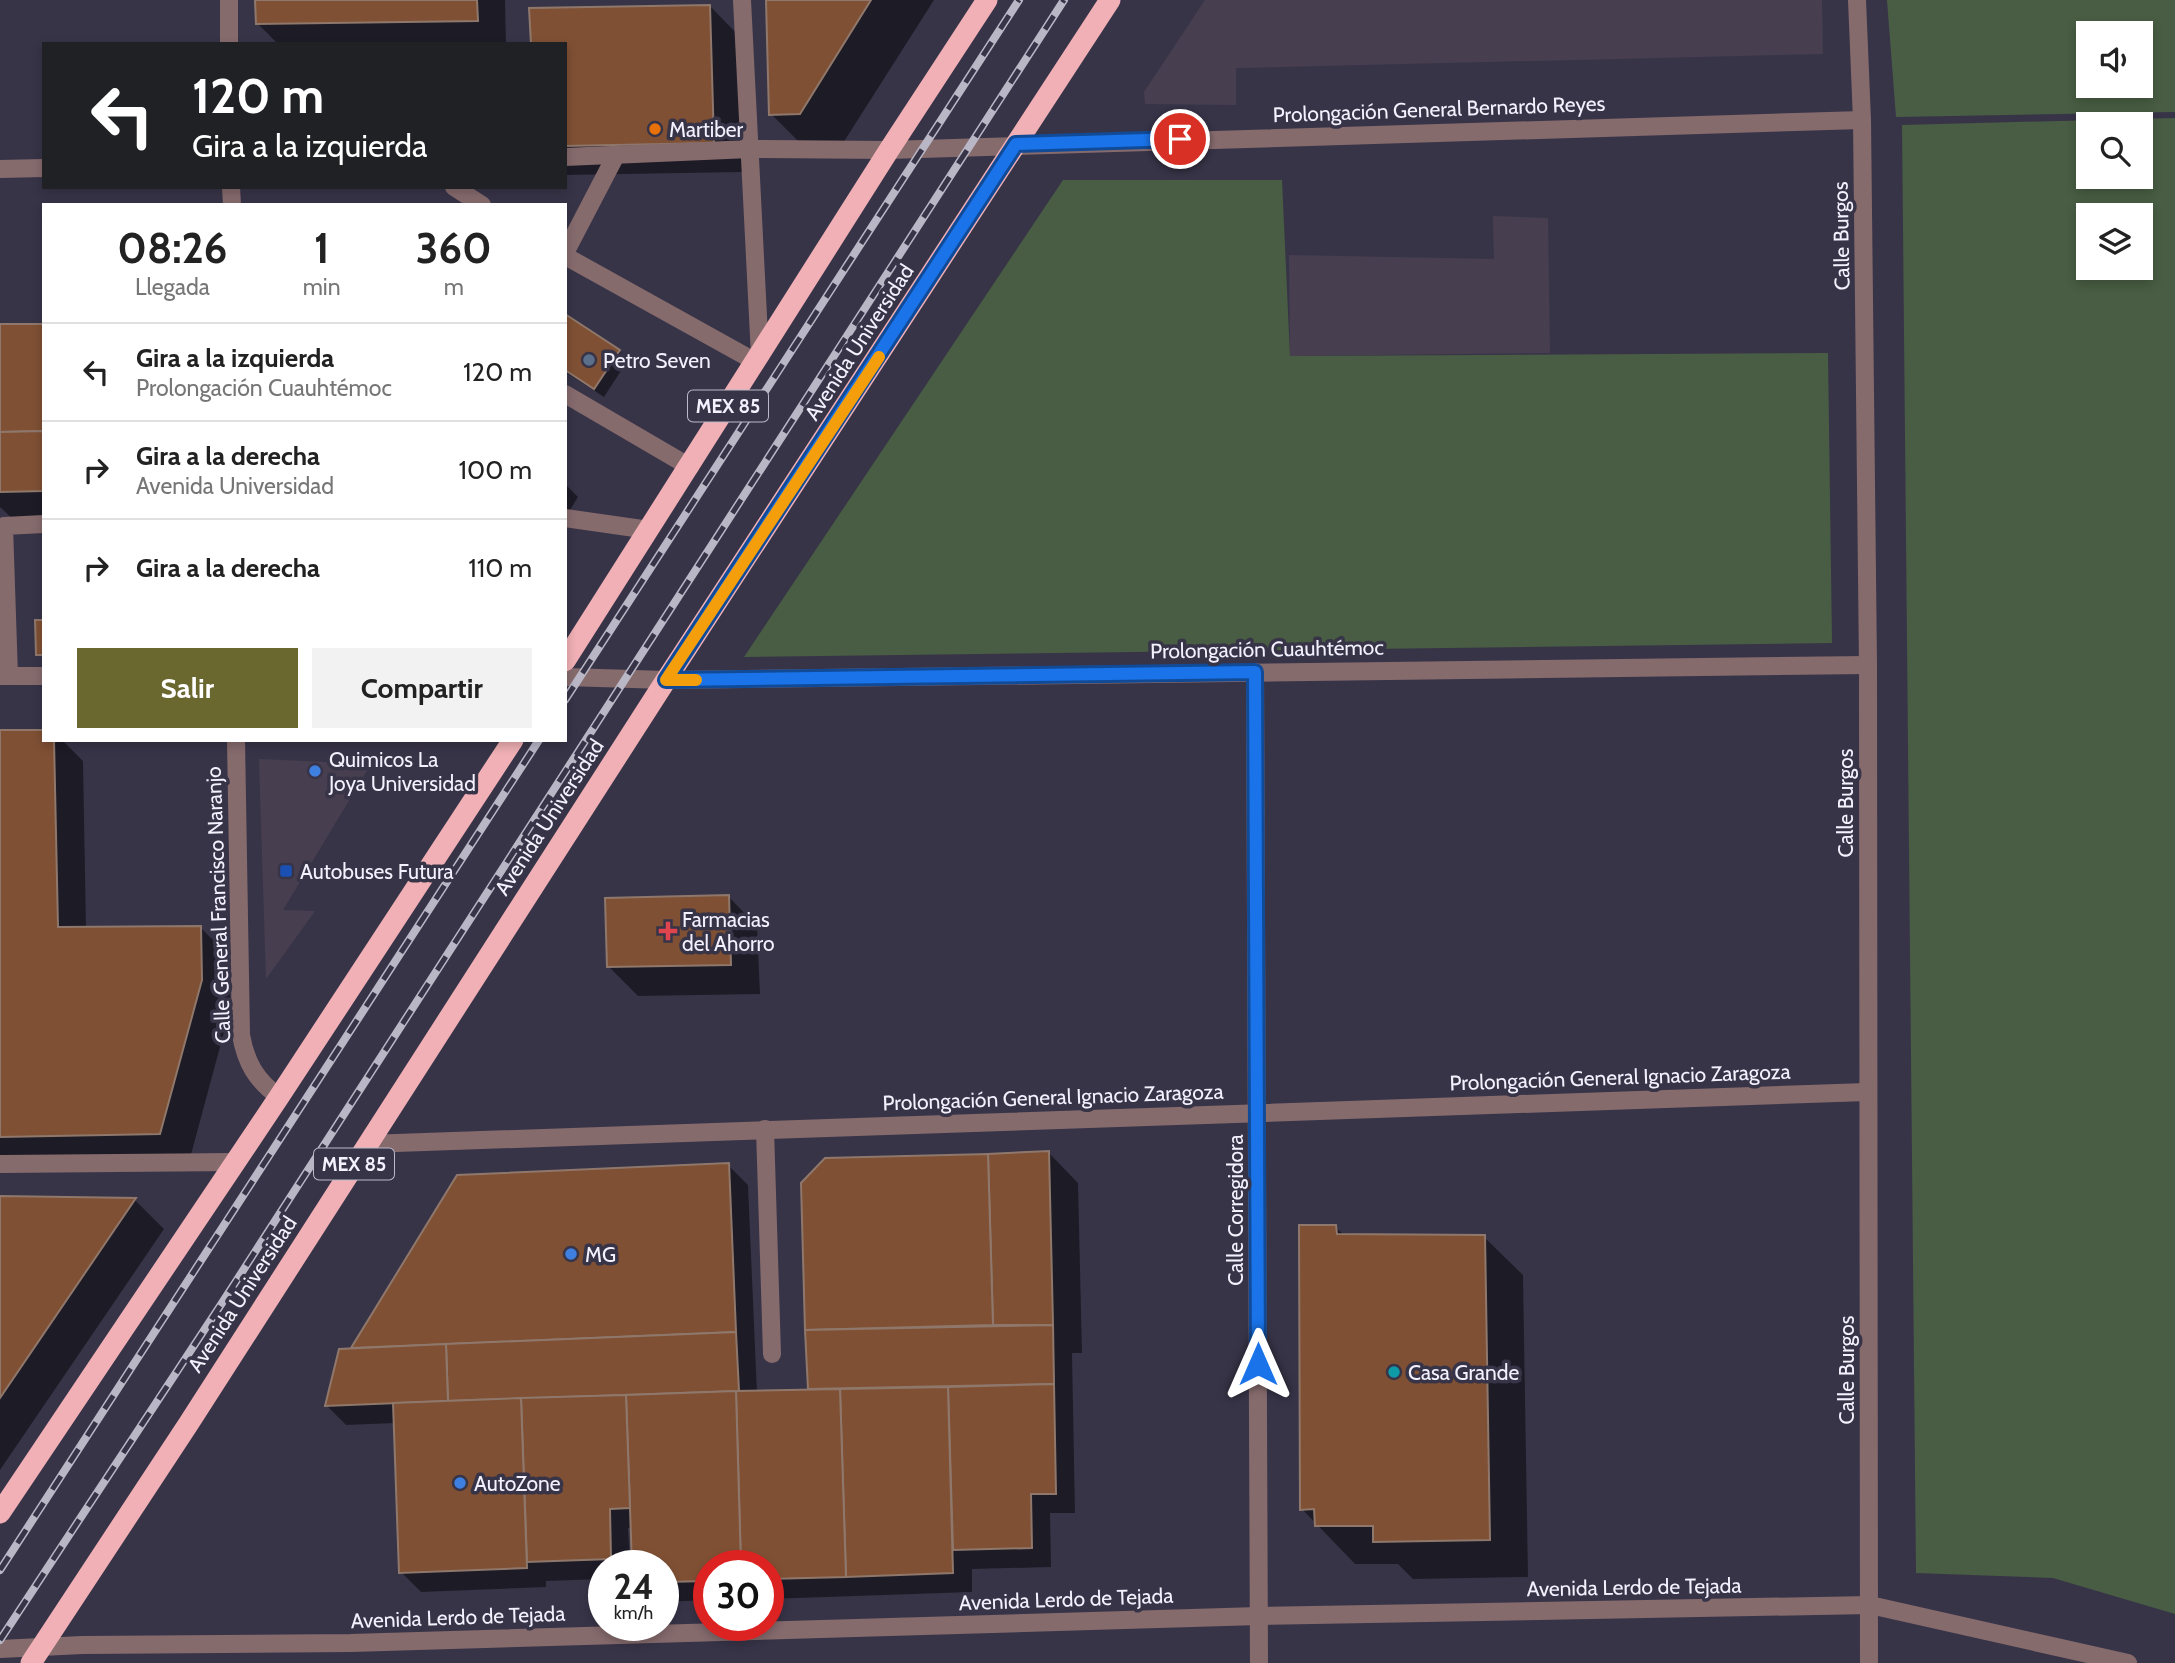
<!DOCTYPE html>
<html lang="es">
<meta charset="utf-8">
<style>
body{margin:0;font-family:Cabin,sans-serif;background:#f2f2f2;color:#222;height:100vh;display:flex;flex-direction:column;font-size:26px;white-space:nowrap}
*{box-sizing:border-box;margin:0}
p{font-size:23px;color:#767676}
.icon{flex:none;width:38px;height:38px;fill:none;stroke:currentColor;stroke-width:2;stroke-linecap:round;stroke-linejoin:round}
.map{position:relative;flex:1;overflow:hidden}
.side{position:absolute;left:42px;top:203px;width:525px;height:539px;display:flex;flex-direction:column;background:#fff;border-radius:0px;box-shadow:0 4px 10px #0003}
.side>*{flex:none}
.top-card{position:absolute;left:42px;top:42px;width:525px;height:147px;border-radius:0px;box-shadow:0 4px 10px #0003;background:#202124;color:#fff;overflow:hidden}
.fabs{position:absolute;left:2076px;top:21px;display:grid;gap:14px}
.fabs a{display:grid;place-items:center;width:77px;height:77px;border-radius:0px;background:#fff;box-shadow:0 4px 10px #0003;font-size:35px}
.speed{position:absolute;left:588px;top:1550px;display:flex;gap:14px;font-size:35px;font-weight:700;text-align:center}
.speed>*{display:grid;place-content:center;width:91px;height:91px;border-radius:50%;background:#fff;box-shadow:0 4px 10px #0003;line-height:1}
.speed small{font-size:18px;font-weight:400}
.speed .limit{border:10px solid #d22;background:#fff;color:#111}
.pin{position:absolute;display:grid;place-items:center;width:60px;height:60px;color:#fff;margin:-30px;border:4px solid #fff;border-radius:50%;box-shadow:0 2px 7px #0007}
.me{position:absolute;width:77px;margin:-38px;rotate:0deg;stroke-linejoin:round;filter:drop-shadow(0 0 5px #0008)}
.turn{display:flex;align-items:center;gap:24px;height:147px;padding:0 35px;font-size:32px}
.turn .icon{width:91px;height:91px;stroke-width:2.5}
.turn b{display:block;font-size:49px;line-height:60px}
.eta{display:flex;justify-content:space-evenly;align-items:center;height:119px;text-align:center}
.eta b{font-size:42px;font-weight:700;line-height:49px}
.button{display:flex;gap:14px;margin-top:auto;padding:14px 35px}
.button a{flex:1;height:80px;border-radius:0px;background:#6a682f;color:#fff;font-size:28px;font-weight:700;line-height:80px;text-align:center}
.button a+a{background:#f2f2f2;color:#222}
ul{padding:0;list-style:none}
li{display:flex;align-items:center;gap:21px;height:98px;padding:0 35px;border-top:2px solid #e0e0e0}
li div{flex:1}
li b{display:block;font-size:26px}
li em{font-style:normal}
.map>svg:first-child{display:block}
</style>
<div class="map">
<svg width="2175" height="1663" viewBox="0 0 2175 1663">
<rect width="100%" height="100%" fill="#383448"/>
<g fill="#473f50">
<polygon points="1205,0 1822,0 1823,54 1236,68 1236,105 1145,104 1144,92"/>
<polygon points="1493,216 1548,218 1550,353 1290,356 1289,255 1494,259"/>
<polygon points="259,759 371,764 283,910 315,911 266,979"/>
</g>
<g fill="#485d43" fill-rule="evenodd">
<path d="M1887 0H2175V112L1896 117ZM2088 33H2140V86H2088Z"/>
<path d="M2175 118V1614L2053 1578 1916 1573 1902 125ZM2088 124H2140V177H2088ZM2088 215H2140V268H2088Z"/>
<polygon points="1063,180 1282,180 1290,356 1828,353 1832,643 744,657"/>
</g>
<g fill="#0007">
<polygon points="257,0 505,0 506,44 278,44 258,24"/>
<polygon points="767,0 934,0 838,151 809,152 771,114"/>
<polygon points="710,6 739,36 743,172 565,175 565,44"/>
<polygon points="565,316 619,351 628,360 604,397 565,372"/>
<polygon points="44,325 44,521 15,521 0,507 0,326"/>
<polygon points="565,484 578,497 565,518"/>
<polygon points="0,732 44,740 62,740 83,761 86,928 201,928 230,957 230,1010 189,1162 0,1167"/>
<polygon points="728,896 757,926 760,994 638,996 608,966"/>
<polygon points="1049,1153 1078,1183 1082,1353 1072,1353 1075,1513 1050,1513 1051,1567 972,1569 972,1592 768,1599 768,1566 709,1566 709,1600 663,1602 663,1566 634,1566 633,1528 628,1528 630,1566 604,1566 604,1579 546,1581 546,1587 421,1592 401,1572 396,1423 346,1425 327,1406 352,1350 458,1177 728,1165 748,1185 757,1393 810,1391 803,1184"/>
<polygon points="0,1198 135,1200 164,1229 0,1470"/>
<polygon points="1335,1227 1345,1236 1484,1237 1523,1275 1528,1577 1413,1579 1398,1564 1355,1564 1302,1509"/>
</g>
<g fill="#7f5034" stroke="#8f786b" stroke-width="2">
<polygon points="255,0 477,0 478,21 256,24"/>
<polygon points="766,0 871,0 800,114 769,115"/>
<polygon points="710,5 714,143 565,146 565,44 531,44 529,8"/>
<polygon points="565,314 620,350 594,389 565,370"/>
<polygon points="0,324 44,324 44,431 0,432"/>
<polygon points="44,431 44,491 0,492 0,432"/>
<polygon points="35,620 44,620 44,655 36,655"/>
<polygon points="0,730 44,730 44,740 54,740 58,927 201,926 202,980 160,1134 0,1137"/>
<polygon points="729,895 731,965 607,967 605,898"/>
<polygon points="1049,1151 1053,1325 993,1325 988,1154"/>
<polygon points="988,1154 993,1325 805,1330 801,1183 825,1158"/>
<polygon points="729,1163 736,1332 351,1348 457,1175"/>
<polygon points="0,1196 136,1198 0,1398"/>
<polygon points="1299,1225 1336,1225 1337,1234 1485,1235 1490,1540 1373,1542 1373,1526 1315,1526 1314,1509 1300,1510"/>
<polygon points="1053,1325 1054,1384 808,1389 805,1330"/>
<polygon points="736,1332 739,1391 448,1401 446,1344"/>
<polygon points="446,1344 448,1401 325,1406 339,1349"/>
<polygon points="1054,1384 1056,1494 1031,1494 1032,1548 953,1550 948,1387"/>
<polygon points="948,1387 953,1573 846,1577 840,1389"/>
<polygon points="840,1389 846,1577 768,1579 768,1566 741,1566 736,1391"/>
<polygon points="736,1391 741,1566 709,1566 709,1581 663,1582 663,1566 632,1566 626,1395"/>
<polygon points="626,1395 630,1508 610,1509 611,1559 527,1562 521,1398"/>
<polygon points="521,1398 527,1568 399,1573 393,1403"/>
</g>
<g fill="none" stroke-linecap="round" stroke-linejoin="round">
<g stroke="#866b6d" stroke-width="18">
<polyline points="229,0 229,44"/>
<polyline points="742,0 760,356"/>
<polyline points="1857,0 1862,120 1868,665 1869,1663"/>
<polyline points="565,157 750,149 889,150 1862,120"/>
<polyline points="0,169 44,168"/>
<polyline points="231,187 232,205"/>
<polyline points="454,187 482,205"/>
<polyline points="565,253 616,155"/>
<polyline points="565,256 756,362"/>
<polyline points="565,394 690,467"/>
<polyline points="565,518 649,530"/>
<polyline points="1255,672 1259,1663"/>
<polyline points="0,676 44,676"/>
<polyline points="9,676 4,526 44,524"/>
<polyline points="565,677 666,680 1868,665"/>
<path d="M236 740 241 1035C246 1063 256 1080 279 1097"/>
<polyline points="765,1129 772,1354"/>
<polyline points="368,1144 1867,1092"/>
<polyline points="0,1164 235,1162"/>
<polyline points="0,1649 82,1645 351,1643 1259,1616 1870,1605 2128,1663"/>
</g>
<g stroke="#f0b0b5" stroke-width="21">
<polyline points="565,661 889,150 987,0"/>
<polyline points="0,1513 279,1097 513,740"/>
<polyline points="31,1663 189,1423 666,680 1110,0"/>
</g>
<defs>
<g id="rail">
<polyline points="565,700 1019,0"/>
<polyline points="0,1570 539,740"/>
<polyline points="0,1640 222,1303 1064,0"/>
</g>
</defs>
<use href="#rail" stroke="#b9b7c6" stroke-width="8"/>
<use href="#rail" stroke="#383448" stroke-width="5" stroke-dasharray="16" stroke-linecap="butt"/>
</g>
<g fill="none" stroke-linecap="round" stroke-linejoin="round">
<defs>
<polyline id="route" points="1180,139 1016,144 666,680 1255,672 1258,1364"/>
</defs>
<use href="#route" stroke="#114b97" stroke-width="18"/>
<use href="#route" stroke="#1a73e8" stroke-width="12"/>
<polyline stroke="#f59e0b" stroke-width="12" points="696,680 666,680 879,357"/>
</g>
<circle fill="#e8710a" stroke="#383448" stroke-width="2.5" cx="655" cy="129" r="7"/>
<circle fill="#5c6f8a" stroke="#383448" stroke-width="2.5" cx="589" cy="360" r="7"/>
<g fill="#3f7fe0" stroke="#383448" stroke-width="2.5">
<circle cx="315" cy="771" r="7"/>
<circle cx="571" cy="1254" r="7"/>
<circle cx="460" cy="1483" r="7"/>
</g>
<rect fill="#1a4fb4" stroke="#383448" stroke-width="2.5" x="279" y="864" width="14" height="14" rx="3.5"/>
<path fill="#e0444e" stroke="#383448" stroke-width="2.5" d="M664.5 920.5h7v7h7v7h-7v7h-7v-7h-7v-7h7z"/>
<circle fill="#0f9aa8" stroke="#383448" stroke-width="2.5" cx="1394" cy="1372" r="7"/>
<g text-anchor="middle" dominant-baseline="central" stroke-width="7" stroke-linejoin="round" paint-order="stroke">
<g fill="#383448" stroke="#bbb8c7" stroke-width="2">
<rect x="688" y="390.5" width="80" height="31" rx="5"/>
<rect x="314" y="1148.5" width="80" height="31" rx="5"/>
</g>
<g font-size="19" font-weight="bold" fill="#f3f1fe">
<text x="728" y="406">MEX 85</text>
<text x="354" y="1164">MEX 85</text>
</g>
<g font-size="21" fill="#f3f1fe" stroke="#383448">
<text transform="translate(1439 109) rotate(-2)">Prolongación General Bernardo Reyes</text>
<text transform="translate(1841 236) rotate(-91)">Calle Burgos</text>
<text transform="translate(859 342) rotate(-57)">Avenida Universidad</text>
<text transform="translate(1267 649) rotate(-1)">Prolongación Cuauhtémoc</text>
<text transform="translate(1845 803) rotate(-90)">Calle Burgos</text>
<text transform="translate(549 817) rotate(-57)">Avenida Universidad</text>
<text transform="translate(218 905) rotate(-92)">Calle General Francisco Naranjo</text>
<text transform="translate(1620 1077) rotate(-2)">Prolongación General Ignacio Zaragoza</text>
<text transform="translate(1053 1097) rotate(-2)">Prolongación General Ignacio Zaragoza</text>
<text transform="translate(1235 1210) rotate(-90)">Calle Corregidora</text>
<text transform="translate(242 1294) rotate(-57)">Avenida Universidad</text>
<text transform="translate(1846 1370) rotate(-90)">Calle Burgos</text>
<text transform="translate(1634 1587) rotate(-1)">Avenida Lerdo de Tejada</text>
<text transform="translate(1066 1599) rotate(-2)">Avenida Lerdo de Tejada</text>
<text transform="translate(458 1617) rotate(-2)">Avenida Lerdo de Tejada</text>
</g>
<g font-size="21" fill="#f3f1fe" stroke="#383448" text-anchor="start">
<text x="669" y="129">Martiber</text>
<text x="603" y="360">Petro Seven</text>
<text x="329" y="759">Quimicos La<tspan x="329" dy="24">Joya Universidad</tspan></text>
<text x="300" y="871">Autobuses Futura</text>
<text x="682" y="919">Farmacias<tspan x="682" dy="24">del Ahorro</tspan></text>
<text x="585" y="1254">MG</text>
<text x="1408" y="1372">Casa Grande</text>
<text x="474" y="1483">AutoZone</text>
</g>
</g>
</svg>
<div class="fabs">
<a><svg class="icon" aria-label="sound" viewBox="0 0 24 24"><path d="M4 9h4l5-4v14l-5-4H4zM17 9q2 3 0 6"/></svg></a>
<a><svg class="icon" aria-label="search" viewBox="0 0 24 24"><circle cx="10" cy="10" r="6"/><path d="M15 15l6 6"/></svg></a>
<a><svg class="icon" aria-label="layers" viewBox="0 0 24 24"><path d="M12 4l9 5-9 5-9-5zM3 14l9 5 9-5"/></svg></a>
</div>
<div class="speed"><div>24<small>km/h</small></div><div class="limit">30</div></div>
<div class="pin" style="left:1180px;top:139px;background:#d93025"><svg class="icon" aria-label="arrive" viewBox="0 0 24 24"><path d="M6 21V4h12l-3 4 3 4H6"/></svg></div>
<svg class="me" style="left:1258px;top:1364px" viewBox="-20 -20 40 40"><path d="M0-17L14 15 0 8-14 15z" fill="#1a73e8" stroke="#fff" stroke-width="4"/></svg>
<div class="top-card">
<div class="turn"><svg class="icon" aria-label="left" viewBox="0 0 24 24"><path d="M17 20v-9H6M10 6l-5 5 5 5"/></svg><div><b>120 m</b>Gira a la izquierda</div></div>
</div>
<section class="side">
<div class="eta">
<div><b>08:26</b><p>Llegada</p></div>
<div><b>1</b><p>min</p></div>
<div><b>360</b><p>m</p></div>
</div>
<ul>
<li><svg class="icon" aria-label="left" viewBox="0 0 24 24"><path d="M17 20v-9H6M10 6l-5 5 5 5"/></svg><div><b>Gira a la izquierda</b><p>Prolongación Cuauhtémoc</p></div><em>120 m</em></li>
<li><svg class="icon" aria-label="right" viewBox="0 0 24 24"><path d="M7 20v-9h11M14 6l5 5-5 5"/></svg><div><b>Gira a la derecha</b><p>Avenida Universidad</p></div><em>100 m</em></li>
<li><svg class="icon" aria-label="right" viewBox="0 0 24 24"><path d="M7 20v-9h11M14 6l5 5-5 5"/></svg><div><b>Gira a la derecha</b></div><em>110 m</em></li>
</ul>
<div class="button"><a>Salir</a><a>Compartir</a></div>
</section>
</div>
